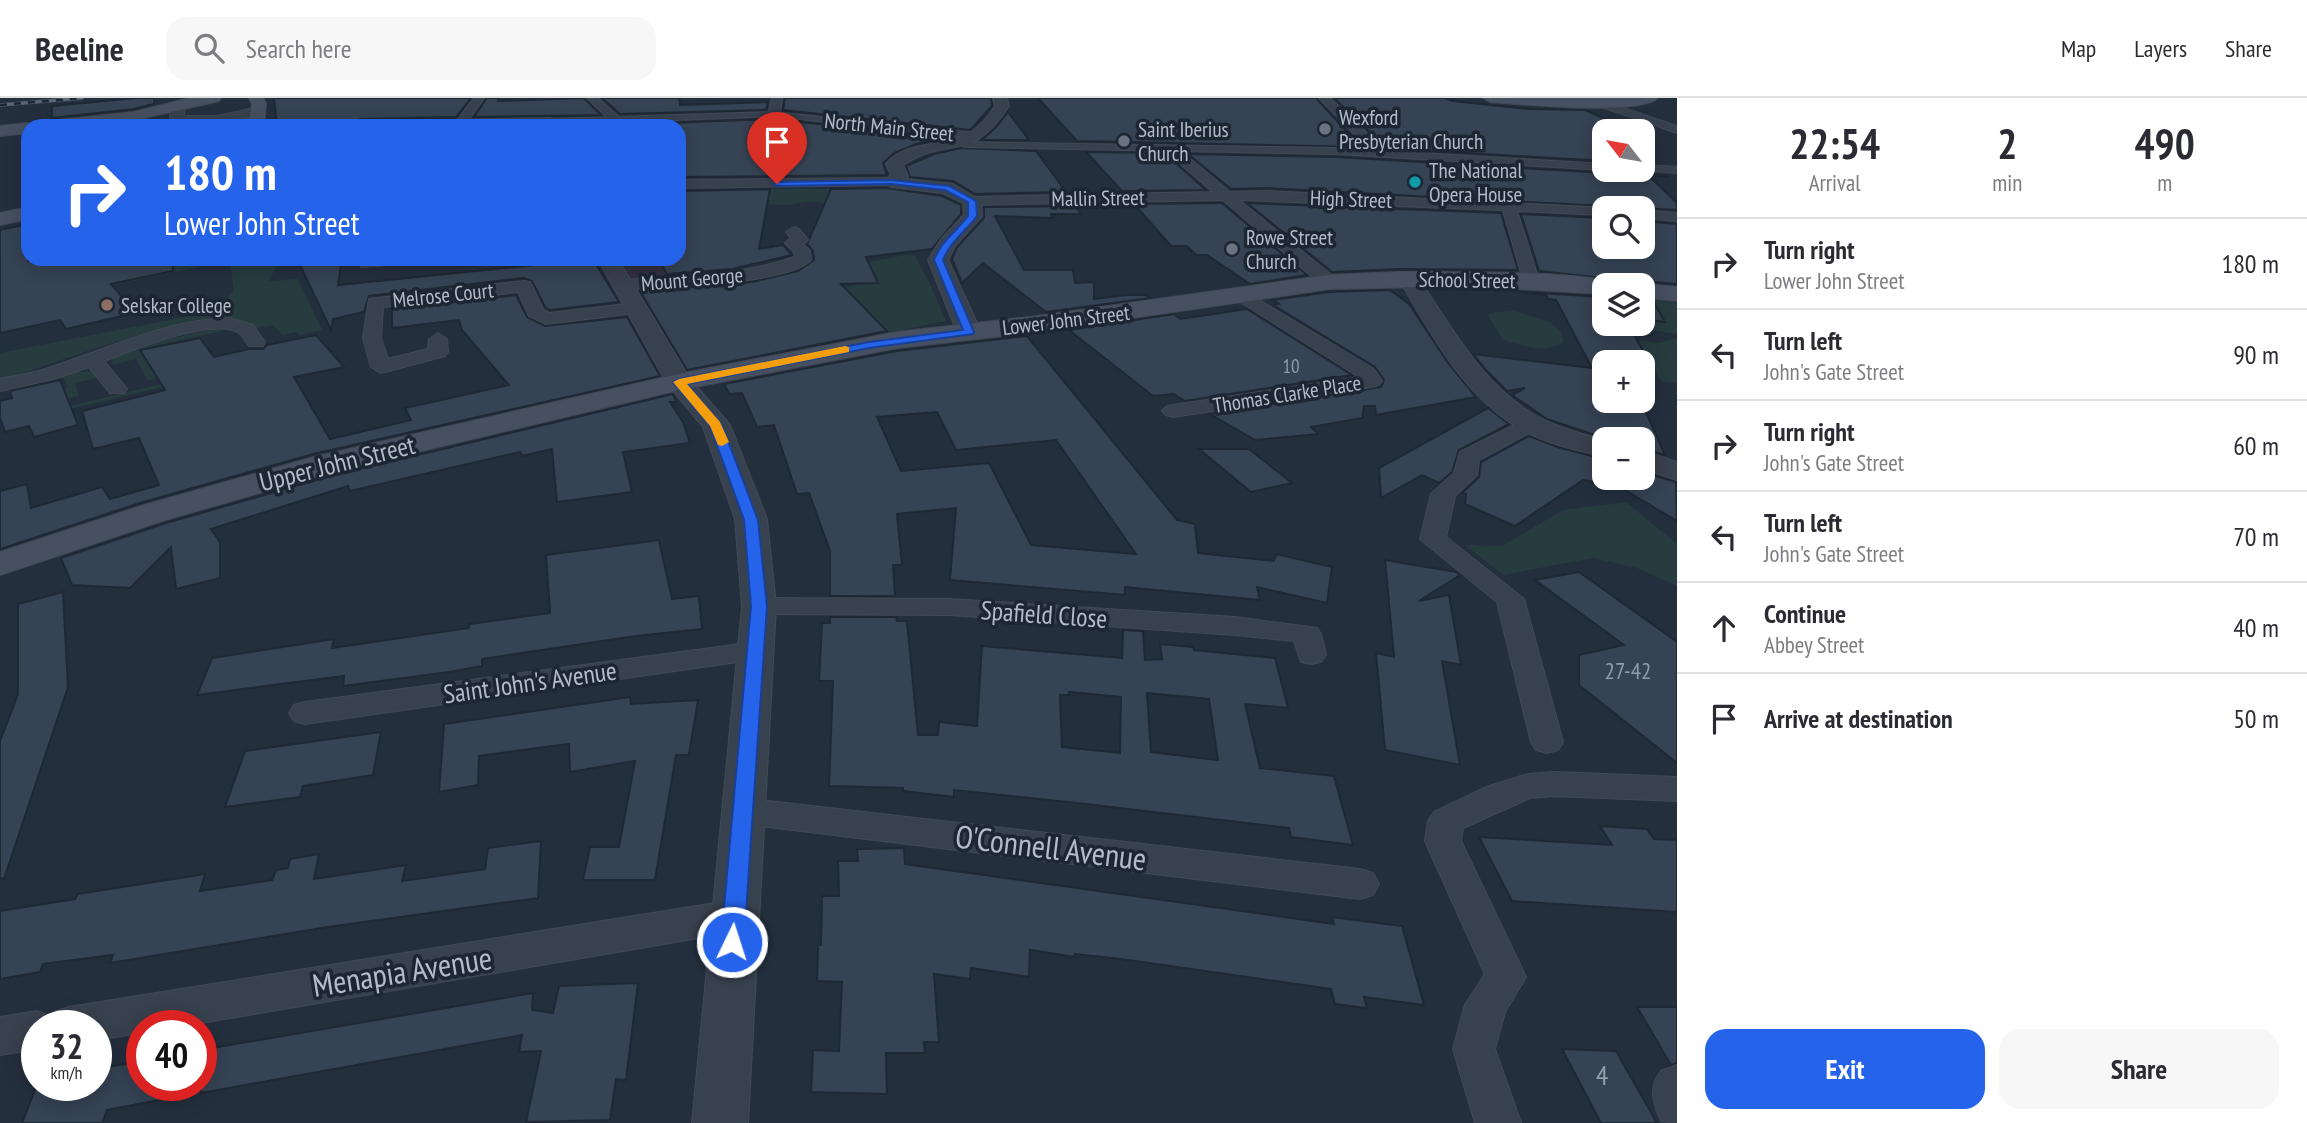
<!DOCTYPE html>
<meta charset="utf-8">
<style>
body{margin:0;font-family:"PT Sans Narrow",sans-serif;background:#f7f7f7;color:#2b2b33;height:100vh;display:flex;flex-direction:column;font-size:26px;white-space:nowrap}
*{box-sizing:border-box;margin:0}
p{font-size:23px;color:#7c7c81}
.icon{flex:none;width:38px;height:38px;fill:none;stroke:currentColor;stroke-width:2;stroke-linecap:round;stroke-linejoin:round}
.map{position:relative;flex:1;overflow:hidden}
.details{display:flex;flex-direction:column;background:#fff;width:630px}
.details>*{flex:none}
.hud{position:absolute;left:21px;top:21px;width:665px;height:147px;border-radius:21px;box-shadow:0 4px 18px #0003;background:#2563eb;color:#fff;overflow:hidden}
.needle{width:46px;rotate:301deg}
.buttons{position:absolute;left:1592px;top:21px;display:grid;gap:14px}
.buttons a{display:grid;place-items:center;width:63px;height:63px;border-radius:14px;background:#fff;box-shadow:0 4px 18px #0003;font-size:35px}
.speed{position:absolute;left:21px;top:912px;display:flex;gap:14px;font-size:35px;font-weight:700;text-align:center}
.speed>*{display:grid;place-content:center;width:91px;height:91px;border-radius:50%;background:#fff;box-shadow:0 4px 18px #0003;line-height:1}
.speed small{font-size:18px;font-weight:400}
.speed .limit{border:10px solid #d22;background:#fff;color:#111}
.pin{position:absolute;display:grid;place-items:center;width:60px;height:60px;color:#fff;margin:-72px -30px;border-radius:50% 50% 50% 0;rotate:-45deg;box-shadow:0 0 7px #0007}
.pin .icon{rotate:45deg}
.me{position:absolute;width:77px;margin:-38px;rotate:4deg;stroke-linejoin:round;filter:drop-shadow(0 0 5px #0008)}
.turn{display:flex;align-items:center;gap:24px;height:147px;padding:0 28px;font-size:32px}
.turn .icon{width:91px;height:91px;stroke-width:2.5}
.turn b{display:block;font-size:49px;line-height:60px}
.eta{display:flex;justify-content:space-evenly;align-items:center;height:119px;text-align:center}
.eta b{font-size:42px;font-weight:800;line-height:49px}
.cta{display:flex;gap:14px;margin-top:auto;padding:14px 28px}
.cta a{flex:1;height:80px;border-radius:21px;background:#2563eb;color:#fff;font-size:28px;font-weight:800;line-height:80px;text-align:center}
.cta a+a{background:#f7f7f7;color:#2b2b33}
ul{padding:0;list-style:none}
li{display:flex;align-items:center;gap:21px;height:91px;padding:0 28px;border-top:2px solid #e1e1e2}
li div{flex:1}
li b{display:block;font-size:26px}
li em{font-style:normal}
header{display:flex;align-items:center;gap:42px;box-sizing:border-box;height:98px;padding:0 35px;background:#fff;border-bottom:2px solid #e1e1e2}
header strong{font-size:33px}
nav{display:flex;gap:38px;margin-inline-start:auto;font-size:24px}
.search{width:490px;height:63px;background:#f7f7f7;display:flex;align-items:center;gap:18px;box-sizing:border-box;padding:0 24px;border-radius:21px;color:#7c7c81;font-size:26px}
main{display:flex;flex:1;min-height:0}
.map>svg:first-child{display:block}
</style>
<header>
<strong>Beeline</strong>
<div class="search"><svg class="icon" aria-label="search" viewBox="0 0 24 24"><circle cx="10" cy="10" r="6"/><path d="M15 15l6 6"/></svg>Search here</div>
<nav><a>Map</a><a>Layers</a><a>Share</a></nav>
</header>
<main>
<div class="map">
<svg width="1677" height="1025" viewBox="0 0 1677 1025">
<rect width="100%" height="100%" fill="#242f3e"/>
<polygon fill="#32303f" points="734,139 759,166 633,182 620,161 679,161"/>
<g fill="#263c3f">
<path d="M771 91H857L827 107C815 101 807 104 794 106 786 108 774 106 765 106Z"/>
<polygon points="905,157 915,158 930,186 946,223 885,235 870,227 865,210 844,189 856,187 852,170 858,166"/>
<polygon points="120,161 201,161 208,167 106,189 124,165"/>
<path d="M225 161H280L269 183 298 181 322 232 300 237 296 234 283 237 273 227 255 231C223 195 45 271 0 282V255L200 216 226 202 234 192 230 166Z"/>
<polygon points="1643,201 1677,205 1677,236 1650,232 1644,222 1665,223 1662,218 1643,216"/>
<path d="M1514 213 1550 224 1562 234 1563 244C1546 257 1521 247 1503 242L1488 217 1495 214Z"/>
<polygon points="217,230 225,232 152,249 184,284 57,314 50,295 68,290 61,275 94,273 97,280 75,285 79,298 66,301 69,308 166,285 165,278 148,283 136,261 113,267 111,258 142,247"/>
<polygon points="1673,241 1677,241 1677,285 1661,283 1637,242 1659,245"/>
<polygon points="1626,404 1677,446 1677,488 1637,470 1593,460 1503,477 1465,447 1502,448 1563,412"/>
</g>
<g fill="#364354" stroke="#1f2835" stroke-width="2" fill-rule="evenodd">
<polygon points="137,0 154,0 154,6 134,11 52,20 52,8"/>
<polygon points="274,0 471,0 456,19 360,21 351,27 331,28 277,28"/>
<polygon points="487,0 499,0 498,3 584,0 601,17 474,19"/>
<polygon points="602,0 679,0 680,7 768,4 766,12 620,16"/>
<polygon points="785,0 991,0 992,8 970,32 783,12"/>
<polygon points="1038,0 1316,0 1361,49 1077,43"/>
<polygon points="1334,0 1445,0 1453,3 1529,11 1585,12 1633,33 1605,33 1605,63 1379,50 1373,37"/>
<polygon points="1008,14 1029,42 982,42 997,28"/>
<polygon points="772,21 948,40 916,46 894,55 883,65 887,77 679,79 679,28 590,28"/>
<polygon points="961,50 1036,53 1066,94 975,96 953,83 910,79 906,68 934,56"/>
<polygon points="1086,54 1158,55 1169,59 1206,92 1122,93"/>
<polygon points="1188,56 1336,59 1606,75 1609,72 1637,72 1640,75 1669,79 1648,77 1677,105 1677,112 1267,90 1231,91"/>
<polygon points="887,90 942,98 961,107 961,116 932,151 866,159 878,185 841,186 887,233 687,272 640,193 752,184 798,173 814,162 813,153 807,146 831,91"/>
<polygon points="770,91 759,151 783,147 792,157 732,171 667,176 658,161 679,161 679,93"/>
<polygon points="1222,105 1307,177 1250,186 1207,157 1196,157 1187,148 1171,148 1134,106"/>
<polygon points="1247,105 1501,115 1518,172 1398,171 1332,174"/>
<polygon points="1075,108 1081,116 1051,116 1052,120 995,118 1024,172 1073,172 1075,185 1094,184 1094,201 1128,197 1146,197 1150,200 1046,214 983,165 962,185 952,161 957,149 984,120 984,109"/>
<polygon points="1521,116 1605,120 1605,149 1643,149 1643,123 1677,126 1677,186 1643,183 1635,187 1618,187 1603,180 1539,173"/>
<polygon points="28,126 28,163 172,161 173,173 111,186 135,215 66,231 60,222 0,235 0,132"/>
<polygon points="297,161 342,161 338,187 593,161 619,204 550,212 545,209 532,183 524,180 369,198 364,214 333,221 331,232"/>
<polygon points="1390,192 1409,206 1448,265 1476,299 1376,317 1375,308 1364,308 1362,320 1311,329 1319,336 1255,342 1210,316 1381,289 1384,282 1375,269 1273,207 1279,206 1273,202 1329,194"/>
<polygon points="1519,194 1605,199 1605,226 1643,226 1643,203 1653,203 1665,224 1644,221 1653,238 1633,235 1654,272 1643,270 1643,264 1605,264 1605,303 1641,303 1665,357 1643,351 1643,341 1607,341 1547,321 1512,297 1525,290 1507,293 1486,272 1473,256 1592,270 1556,202 1548,201 1546,197"/>
<polygon points="516,197 527,219 545,228 627,219 660,278 313,356 140,405 0,451 0,393 27,386 31,410 102,389 110,401 159,387 139,340 93,351 82,313 165,292 140,252 200,240 214,259 249,251 263,251 267,247 316,237 344,269 294,279 330,341 411,322 405,310 509,287 462,232 459,222 392,230 392,211"/>
<polygon points="1247,211 1352,277 1185,303 1174,296 1153,298 1069,232 1174,216 1180,221"/>
<path d="M1027 238 1177 422 1195 426 1198 455 1274 463 1276 456 1332 469 1327 505 1257 489 1260 502 1125 489V497L950 482 956 410 897 416 902 467H893L895 498H830V453L809 395 797 396 774 327 757 329 742 295 729 296 724 286 897 253ZM937 314 956 352 1056 342 1136 456 1031 447 989 365 901 373 877 319Z"/>
<polygon points="60,282 78,327 34,339 29,328 5,334 0,320 0,303 12,300 10,293"/>
<polygon points="673,296 676,304 670,304 683,324 690,345 623,354 632,394 557,404 552,351 522,358 520,354 350,393 348,388 211,431 220,444 220,480 176,491 171,449 130,490 72,487 61,460 166,425 334,377"/>
<polygon points="1488,310 1509,326 1459,352 1452,374 1439,385 1422,377 1381,400 1379,370"/>
<polygon points="1529,338 1560,350 1605,361 1605,380 1643,380 1643,374 1676,384 1677,423 1618,388 1583,382 1515,428 1465,406 1466,396 1462,395 1479,379 1481,364"/>
<polygon points="1199,351 1249,351 1292,385 1251,394"/>
<polygon points="659,442 672,501 699,498 702,531 636,538 482,561 482,568 449,574 343,588 344,578 197,597 212,560 334,541 332,550 469,530 469,526 550,515 546,457"/>
<polygon points="1385,462 1456,474 1460,477 1419,503 1449,497 1461,567 1442,563 1460,667 1385,652 1376,555 1394,559"/>
<polygon points="1579,474 1677,544 1677,665 1579,587 1579,557 1624,547 1535,482"/>
<polygon points="63,494 68,589 4,781 0,780 0,643 18,596 18,506"/>
<path d="M830 519H896L897 523H907L918 637H938L939 624 977 628 982 548 1122 560 1123 532 1143 533 1145 562 1162 561 1160 546 1193 549 1194 552 1275 560 1288 610 1245 606 1260 670 1334 678 1353 747 1291 739 1289 730 1077 705 954 692V699L903 693V690L829 688 833 583H819L822 525H830ZM1069 594 1121 599 1120 655 1062 649 1060 597H1069ZM1147 595 1209 601 1218 662 1151 654Z"/>
<polygon points="630,599 631,606 698,602 689,657 676,657 655,782 583,782 590,749 619,749 635,663 570,674 569,646 479,658 478,687 439,694 444,626"/>
<polygon points="381,634 373,677 303,688 300,699 225,709 245,653"/>
<polygon points="1600,728 1647,731 1654,741 1677,742 1677,814 1512,803 1479,739 1612,747"/>
<polygon points="541,743 538,800 328,829 110,865 113,857 43,866 40,874 0,881 0,813 75,801 78,796 205,776 200,793 272,782 276,772 288,770 290,761 319,756 314,781 406,767 402,783 485,771 488,750"/>
<polygon points="904,750 905,766 1334,826 1332,819 1402,828 1424,907 1364,899 1367,910 1335,906 1331,891 1121,861 1075,856 1075,859 1030,852 1029,879 971,870 970,881 934,876 939,944 924,944 925,955 886,955 887,996 811,994 813,952 839,953 842,884 817,883 818,847 821,847 822,798 839,798 838,763 858,763 857,751"/>
<polygon points="638,885 626,982 616,981 610,1022 526,1024 541,953 519,954 522,937 201,995 201,952 533,895 532,912 553,915 559,888"/>
<polygon points="1637,909 1677,909 1677,965 1671,967"/>
<polygon points="1562,951 1616,953 1657,1025 1601,1025"/>
<polygon points="142,963 142,987 163,987 165,1001 107,1012 102,1025 22,1025 37,987 96,987 96,971"/>
</g>
<g fill="none" stroke-linecap="round" stroke-linejoin="round">
<defs>
<g id="pedestrian">
<polygon points="774,14 976,35 980,38 976,41 774,18 549,27 545,24 549,21"/>
<polygon points="961,44 1336,50 1605,66 1606,72 1336,56 964,49 959,46"/>
<polygon points="1643,67 1677,69 1677,75 1640,72 1643,72"/>
</g>
<g id="minor">
<polygon points="474,0 484,0 465,27 457,27 455,25"/>
<polygon points="587,0 598,0 622,22 612,24"/>
<polygon points="772,0 782,0 780,16 774,19 768,16"/>
<polygon points="1319,0 1330,0 1371,39 1378,55 1376,58 1368,58 1361,43"/>
<polygon points="1603,3 1677,28 1677,35 1599,8 1598,6"/>
<polygon points="1165,48 1178,51 1230,94 1267,93 1610,110 1605,110 1605,117 1517,113 1539,182 1531,187 1523,182 1503,112 1239,102 1335,180 1337,184 1329,189 1323,188 1223,102 972,107 965,103 972,99 1213,94 1170,57 1161,55 1161,49"/>
<polygon points="891,80 896,81 896,87 679,90 679,82"/>
<polygon points="1643,112 1677,115 1677,123 1643,120"/>
<path d="M794 129 799 131 808 142 803 146 810 153 811 162C787 187 663 188 625 192L617 187 625 182C682 177 740 178 795 159L794 154 785 145 791 140 786 134Z"/>
<polygon points="368,161 411,161 403,166 361,169 359,166 361,163"/>
<polygon points="524,183 530,184 543,211 549,215 636,205 645,210 636,215 546,226 529,218 518,194 383,209 381,240 388,261 428,251 429,241 438,235 447,241 448,254 445,258 381,275 371,269 363,240 369,201"/>
<polygon points="1242,192 1374,271 1382,283 1379,287 1372,289 1173,319 1166,317 1162,313 1166,309 1173,307 1359,279 1236,201 1233,197"/>
<path d="M229 220 253 227 265 244 263 248H249C246 244 243 237 239 235 214 219 131 252 104 263L127 291 124 295H110L89 269 54 281 0 293V281C14 278 29 276 42 272 104 253 163 222 229 220Z"/>
<polygon points="1530,319 1538,320 1541,325 1538,330 1479,362 1477,377 1455,398 1446,439 1524,501 1563,644 1558,652 1547,655 1536,652 1531,644 1497,504 1420,441 1431,396 1454,375 1460,354"/>
<polygon points="759,500 949,501 1235,519 1317,530 1321,536 1326,557 1321,564 1311,566 1301,564 1294,543 1235,537 949,517 759,516 749,514 745,508 749,502"/>
<polygon points="756,544 766,546 771,553 766,560 305,626 294,623 289,615 294,607 305,604"/>
<polygon points="1555,674 1677,679 1677,703 1555,698 1530,700 1463,730 1461,743 1526,879 1505,914 1495,951 1521,1025 1475,1025 1453,951 1465,907 1485,876 1425,743 1428,723 1434,714 1489,688 1528,676"/>
<polygon points="743,700 1360,771 1373,775 1379,786 1373,797 1360,801 743,726 731,722 726,713 731,704"/>
<polygon points="734,802 748,807 753,818 748,829 734,834 184,928 142,928 142,935 96,942 96,928 37,928 37,951 0,957 0,919 37,913 52,919 54,914 69,909"/>
<path d="M1677 967V1025L1661 1023C1653 1005 1648 990 1661 973Z"/>
</g>
<g id="tertiary">
<path d="M993 0H1007L1009 8C970 68 949 36 903 67L908 78 906 81 953 86 981 103 982 118 955 148 948 162 981 234 977 239H961L957 234 928 162 942 140 964 117 963 105 943 95 891 89 883 84 891 77 886 66C909 39 947 52 973 33 983 26 989 17 995 8Z"/>
<path d="M178 4 185 8 184 17 187 18H218L258 9 265 13 263 16C240 22 189 37 170 20L171 8Z"/>
<polygon points="549,20 554,21 558,28 353,28 360,24"/>
<polygon points="598,161 618,161 690,281 730,327 767,421 776,508 748,1025 692,1025 742,508 735,421 703,329 666,284"/>
<path d="M1409 175 1416 177C1452 229 1481 287 1538 319 1559 330 1582 336 1605 342V359C1576 352 1544 345 1519 330 1462 296 1431 236 1399 181L1402 177Z"/>
<polygon points="1643,353 1677,364 1677,382 1643,371"/>
</g>
<g id="secondary">
<polygon points="190,0 221,0 219,3 122,25 40,28 48,23 134,14"/>
<polygon points="249,0 263,0 266,6 264,28 248,28 252,6"/>
<path d="M1483 0H1658C1638 18 1521 6 1490 4Z"/>
<polygon points="28,25 35,28 28,28 28,35 0,38 0,28"/>
<polygon points="28,109 28,121 0,127 0,115"/>
<path d="M1398 174C1430 174 1600 172 1615 187H1605V196L1467 188 1329 191 1030 235 897 250 679 292 333 374 165 422 0 477V454L141 408 314 359 679 276 897 234 1030 219 1329 177Z"/>
<polygon points="1643,186 1677,189 1677,203 1643,200 1643,187 1638,187"/>
</g>
</defs>
<use href="#pedestrian" stroke="#414a57" stroke-width="2"/>
<use href="#minor" stroke="#414a57" stroke-width="2"/>
<use href="#tertiary" stroke="#414a57" stroke-width="2"/>
<use href="#secondary" stroke="#414a57" stroke-width="2"/>
<use href="#pedestrian" fill="#38414e" fill-rule="evenodd"/>
<use href="#minor" fill="#38414e" fill-rule="evenodd"/>
<use href="#tertiary" fill="#38414e" fill-rule="evenodd"/>
<use href="#secondary" fill="#465061" fill-rule="evenodd"/>
<defs>
<polyline id="rail" points="0,7 82,0"/>
</defs>
<use href="#rail" stroke="#5a6575" stroke-width="3.5"/>
<use href="#rail" stroke="#1d2633" stroke-width="2.5" stroke-dasharray="7" stroke-linecap="butt"/>
</g>
<path fill="#2563eb" stroke="#184099" stroke-width="2" d="M891 82 949 88 976 103 977 118C965 134 950 144 943 162L974 234 973 236 869 250 687 286 722 327 758 422 767 508 744 844 740 850 732 853 724 850 721 844 751 508 744 422 710 328 673 284 679 281 869 244 963 232 934 162C941 143 956 134 968 118V104L945 92 891 86 777 88 773 86 777 84Z"/>
<polygon fill="#f59e0b" points="845,248 849,249 849,254 687,286 720,324 729,344 722,348 718,347 710,328 673,284 679,281"/>
<g fill="#6b7280" stroke="#1d2633" stroke-width="2.5">
<circle cx="1325" cy="31" r="7"/>
<circle cx="1124" cy="43" r="7"/>
<circle cx="1232" cy="151" r="7"/>
</g>
<circle fill="#0f9aa8" stroke="#1d2633" stroke-width="2.5" cx="1415" cy="84" r="7"/>
<circle fill="#8d6e63" stroke="#1d2633" stroke-width="2.5" cx="107" cy="207" r="7"/>
<g text-anchor="middle" dominant-baseline="central" stroke-width="7" stroke-linejoin="round" paint-order="stroke">
<g font-size="19" fill="#929caa">
<text x="1291" y="268">10</text>
</g>
<g font-size="21" fill="#b4bcc9" stroke="#1d2633" text-anchor="start">
<text x="1339" y="19">Wexford<tspan x="1339" dy="24">Presbyterian Church</tspan></text>
<text x="1138" y="31">Saint Iberius<tspan x="1138" dy="24">Church</tspan></text>
<text x="1429" y="72">The National<tspan x="1429" dy="24">Opera House</tspan></text>
<text x="1246" y="139">Rowe Street<tspan x="1246" dy="24">Church</tspan></text>
<text x="121" y="207">Selskar College</text>
</g>
<g font-size="21" fill="#b4bcc9" stroke="#1d2633">
<text transform="translate(889 29) rotate(6)">North Main Street</text>
<text transform="translate(1098 100) rotate(-1)">Mallin Street</text>
<text transform="translate(1351 101) rotate(2)">High Street</text>
<text transform="translate(692 181) rotate(-5)">Mount George</text>
<text transform="translate(1467 182) rotate(1)">School Street</text>
<text transform="translate(443 197) rotate(-6)">Melrose Court</text>
<text transform="translate(1066 222) rotate(-7)">Lower John Street</text>
<text transform="translate(1287 296) rotate(-9)">Thomas Clarke Place</text>
</g>
<g font-size="23" fill="#929caa">
<text x="1628" y="572">27-42</text>
</g>
<g font-size="26" fill="#b4bcc9" stroke="#1d2633">
<text transform="translate(337 365) rotate(-14)">Upper John Street</text>
<text transform="translate(1044 516) rotate(4)">Spafield Close</text>
<text transform="translate(530 584) rotate(-8)">Saint John's Avenue</text>
</g>
<g font-size="28" fill="#929caa">
<text x="1602" y="976">4</text>
</g>
<g font-size="32" fill="#b4bcc9" stroke="#1d2633">
<text transform="translate(1051 749) rotate(7)">O'Connell Avenue</text>
<text transform="translate(402 873) rotate(-9)">Menapia Avenue</text>
</g>
</g>
</svg>
<div class="buttons">
<a><svg class="needle" viewBox="-14 -14 28 28"><path d="M0-13l5 13h-10z" fill="#e53935"/><path d="M0 13l5-13h-10z" fill="#7c7c81"/></svg></a>
<a><svg class="icon" aria-label="search" viewBox="0 0 24 24"><circle cx="10" cy="10" r="6"/><path d="M15 15l6 6"/></svg></a>
<a><svg class="icon" aria-label="layers" viewBox="0 0 24 24"><path d="M12 4l9 5-9 5-9-5zM3 14l9 5 9-5"/></svg></a>
<a>+</a>
<a>−</a>
</div>
<div class="speed"><div>32<small>km/h</small></div><div class="limit">40</div></div>
<div class="pin" style="left:777px;top:86px;background:#d93025"><svg class="icon" aria-label="arrive" viewBox="0 0 24 24"><path d="M6 21V4h12l-3 4 3 4H6"/></svg></div>
<svg class="me" style="left:732px;top:844px" viewBox="-20 -20 40 40"><circle r="17" fill="#2563eb" stroke="#fff" stroke-width="3"/><path d="M0-11L8 9 0 5-8 9z" fill="#fff"/></svg>
<div class="hud">
<div class="turn"><svg class="icon" aria-label="right" viewBox="0 0 24 24"><path d="M7 20v-9h11M14 6l5 5-5 5"/></svg><div><b>180 m</b>Lower John Street</div></div>
</div>
</div>
<section class="details">
<div class="eta">
<div><b>22:54</b><p>Arrival</p></div>
<div><b>2</b><p>min</p></div>
<div><b>490</b><p>m</p></div>
</div>
<ul>
<li><svg class="icon" aria-label="right" viewBox="0 0 24 24"><path d="M7 20v-9h11M14 6l5 5-5 5"/></svg><div><b>Turn right</b><p>Lower John Street</p></div><em>180 m</em></li>
<li><svg class="icon" aria-label="left" viewBox="0 0 24 24"><path d="M17 20v-9H6M10 6l-5 5 5 5"/></svg><div><b>Turn left</b><p>John's Gate Street</p></div><em>90 m</em></li>
<li><svg class="icon" aria-label="right" viewBox="0 0 24 24"><path d="M7 20v-9h11M14 6l5 5-5 5"/></svg><div><b>Turn right</b><p>John's Gate Street</p></div><em>60 m</em></li>
<li><svg class="icon" aria-label="left" viewBox="0 0 24 24"><path d="M17 20v-9H6M10 6l-5 5 5 5"/></svg><div><b>Turn left</b><p>John's Gate Street</p></div><em>70 m</em></li>
<li><svg class="icon" aria-label="ahead" viewBox="0 0 24 24"><path d="M12 20V5M6 11l6-6 6 6"/></svg><div><b>Continue</b><p>Abbey Street</p></div><em>40 m</em></li>
<li><svg class="icon" aria-label="arrive" viewBox="0 0 24 24"><path d="M6 21V4h12l-3 4 3 4H6"/></svg><div><b>Arrive at destination</b></div><em>50 m</em></li>
</ul>
<div class="cta"><a>Exit</a><a>Share</a></div>
</section>
</main>
